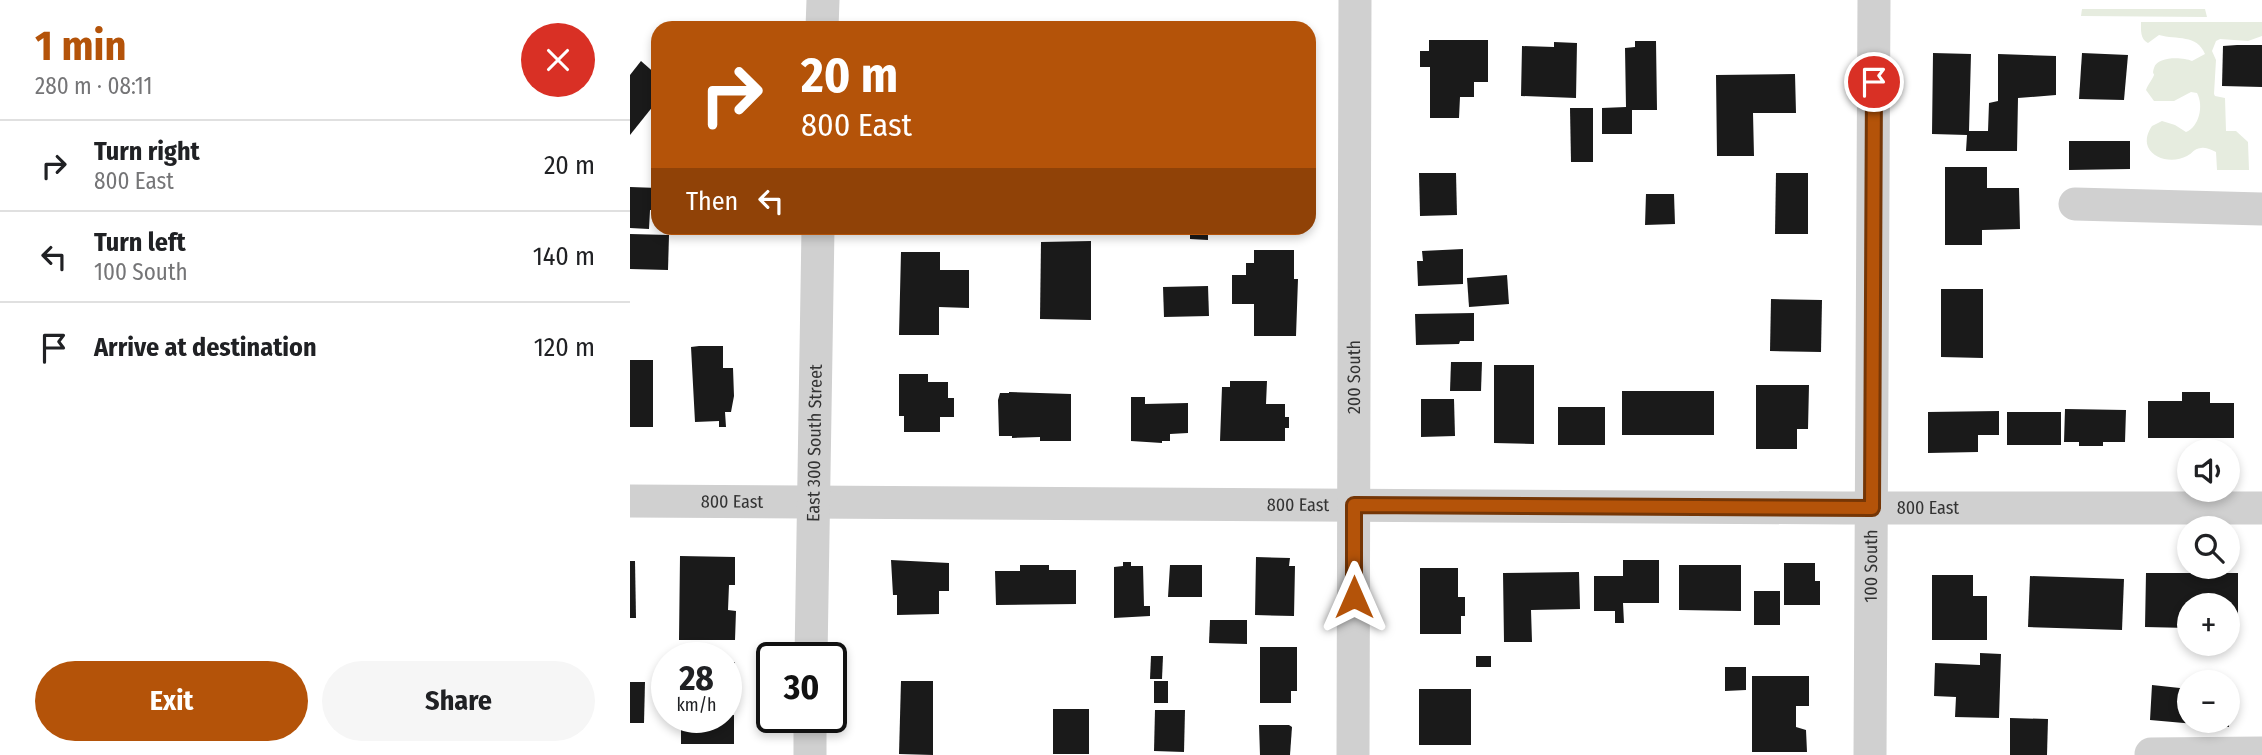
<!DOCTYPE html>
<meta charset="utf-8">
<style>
body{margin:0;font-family:"Fira Sans Condensed",sans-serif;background:#f6f6f6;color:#202124;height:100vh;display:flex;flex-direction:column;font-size:26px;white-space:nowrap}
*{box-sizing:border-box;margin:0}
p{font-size:23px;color:#757577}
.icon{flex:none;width:38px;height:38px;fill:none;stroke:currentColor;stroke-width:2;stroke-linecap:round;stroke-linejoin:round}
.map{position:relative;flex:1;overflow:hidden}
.panel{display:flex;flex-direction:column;background:#fff;width:630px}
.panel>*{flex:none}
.hud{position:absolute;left:21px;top:21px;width:665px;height:214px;border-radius:21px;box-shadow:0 4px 10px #0003;background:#b45309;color:#fff;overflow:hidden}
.buttons{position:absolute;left:1547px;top:439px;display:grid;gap:14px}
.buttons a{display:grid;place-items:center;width:63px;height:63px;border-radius:50%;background:#fff;box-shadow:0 4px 10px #0003;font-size:35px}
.speed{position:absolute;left:21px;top:642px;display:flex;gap:14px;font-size:35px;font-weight:700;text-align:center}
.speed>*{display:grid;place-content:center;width:91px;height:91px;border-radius:50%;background:#fff;box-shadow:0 4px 10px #0003;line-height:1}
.speed small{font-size:18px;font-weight:400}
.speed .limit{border:4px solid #111;border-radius:10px;background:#fff;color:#111}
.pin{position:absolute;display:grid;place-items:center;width:60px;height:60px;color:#fff;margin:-30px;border:4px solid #fff;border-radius:50%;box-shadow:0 2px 7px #0007}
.me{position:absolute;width:77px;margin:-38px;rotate:0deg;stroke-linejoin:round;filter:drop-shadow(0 0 5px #0008)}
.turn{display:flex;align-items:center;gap:24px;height:147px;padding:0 35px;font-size:32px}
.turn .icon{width:91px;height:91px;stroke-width:2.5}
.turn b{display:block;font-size:49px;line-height:60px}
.then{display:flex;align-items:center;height:66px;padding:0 35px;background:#0003;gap:14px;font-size:26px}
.round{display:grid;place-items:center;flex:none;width:74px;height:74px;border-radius:37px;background:#f6f6f6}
.overview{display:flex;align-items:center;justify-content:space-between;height:119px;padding:0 35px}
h1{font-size:42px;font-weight:700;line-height:52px;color:#b45309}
.action{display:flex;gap:14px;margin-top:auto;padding:14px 35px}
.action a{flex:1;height:80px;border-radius:42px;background:#b45309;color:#fff;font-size:28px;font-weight:700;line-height:80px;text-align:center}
.action a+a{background:#f6f6f6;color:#202124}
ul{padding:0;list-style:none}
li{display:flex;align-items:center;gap:21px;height:91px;padding:0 35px;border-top:2px solid #e0e0e0}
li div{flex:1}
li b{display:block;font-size:26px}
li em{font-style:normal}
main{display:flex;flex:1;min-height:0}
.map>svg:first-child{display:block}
</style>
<main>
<section class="panel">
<div class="overview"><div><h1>1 min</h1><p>280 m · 08:11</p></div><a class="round" style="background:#d93025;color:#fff"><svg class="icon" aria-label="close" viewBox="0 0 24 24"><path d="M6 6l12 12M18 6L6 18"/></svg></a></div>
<ul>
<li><svg class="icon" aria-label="right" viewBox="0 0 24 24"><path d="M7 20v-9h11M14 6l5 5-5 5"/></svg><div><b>Turn right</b><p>800 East</p></div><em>20 m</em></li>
<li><svg class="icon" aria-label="left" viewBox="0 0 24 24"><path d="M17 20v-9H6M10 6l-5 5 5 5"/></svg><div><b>Turn left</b><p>100 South</p></div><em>140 m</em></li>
<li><svg class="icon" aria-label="arrive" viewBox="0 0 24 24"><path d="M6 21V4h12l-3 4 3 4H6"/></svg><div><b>Arrive at destination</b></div><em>120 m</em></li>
</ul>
<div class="action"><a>Exit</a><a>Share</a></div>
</section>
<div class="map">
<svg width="1632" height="755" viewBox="0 0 1632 755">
<rect width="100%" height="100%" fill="#fff"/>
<g fill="#e6ecdf">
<polygon points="1452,9 1575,9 1577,17 1451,16"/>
<path d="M1511 22H1632V36L1618 41 1590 39 1586 41 1582 51 1586 60 1584 94 1585 96 1595 98 1596 131H1606L1618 142 1619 170H1587L1586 152C1581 150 1577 147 1571 148 1563 149 1563 153 1557 156 1544 163 1524 160 1518 147 1515 139 1518 132 1522 126L1532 121 1545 125 1556 132C1569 127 1574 106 1567 93L1561 92 1544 101H1524L1516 90C1517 86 1520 83 1522 79 1527 71 1521 77 1524 68 1527 56 1553 57 1562 61L1575 54C1567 34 1547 40 1529 35L1518 43C1510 39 1511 30 1511 22Z"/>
</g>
<g fill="#1a1a1a">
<polygon points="799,40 858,40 858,82 844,82 844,97 830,97 829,118 800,118 800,67 790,67 790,51 799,51"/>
<polygon points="1005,41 1026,41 1027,110 1002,110 1002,134 972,134 972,108 996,107 995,48 1005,47"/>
<polygon points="924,42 947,43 946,98 891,96 892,46 924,47"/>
<polygon points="1607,45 1632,45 1632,87 1592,86 1593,46"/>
<polygon points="1303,53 1341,54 1339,131 1358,131 1359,103 1368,101 1368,54 1426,56 1426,95 1388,98 1387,151 1336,151 1337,135 1302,134"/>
<polygon points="1452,53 1498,55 1494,100 1449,99"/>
<polygon points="11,61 28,76 28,100 0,135 0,75"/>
<polygon points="1165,74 1166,113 1123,113 1124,156 1087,156 1086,75"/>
<polygon points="940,108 963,108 963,162 941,162"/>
<polygon points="1439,141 1500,141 1500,169 1439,170"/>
<polygon points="1315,167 1357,167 1357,188 1389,188 1390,229 1352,230 1352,245 1315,245"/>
<polygon points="789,173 826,173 827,215 790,216"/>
<polygon points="1146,173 1178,173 1178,234 1145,234"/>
<polygon points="0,187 28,188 28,210 20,210 19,229 0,228"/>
<polygon points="1016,194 1044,194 1045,224 1015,225"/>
<polygon points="560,228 578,228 578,240 560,239"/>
<rect x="618" y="228" width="39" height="4"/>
<polygon points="0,234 39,235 38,270 0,269"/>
<polygon points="461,241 461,320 410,319 411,242"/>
<polygon points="833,249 833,284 788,286 787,261 793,261 792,251"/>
<polygon points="624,250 664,250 664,279 668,279 666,336 624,336 624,304 602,304 602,275 616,275 616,263 624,263"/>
<polygon points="271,252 310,252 310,270 339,270 339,308 309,307 309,335 269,335"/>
<polygon points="877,275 879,304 839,307 837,278"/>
<polygon points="578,286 579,316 534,317 533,287"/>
<polygon points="1311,289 1353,289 1353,358 1311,357"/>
<polygon points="1141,299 1192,300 1191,352 1140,351"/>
<polygon points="844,313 844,341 830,341 829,344 786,345 785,314"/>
<polygon points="69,346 93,346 93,368 103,368 104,396 101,412 95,412 96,427 89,427 89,421 65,422 61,347"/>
<rect x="0" y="360" width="23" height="67"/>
<polygon points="821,362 852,362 851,391 820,391"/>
<polygon points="864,365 904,365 904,444 864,443"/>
<polygon points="269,374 298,374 298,382 318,382 318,398 324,398 324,417 310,417 310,432 274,432 274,416 269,416"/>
<polygon points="600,381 637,381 636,404 655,404 655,417 659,417 659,428 655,428 655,441 590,441 592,387 600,387"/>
<polygon points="1126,385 1179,385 1178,429 1167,429 1167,449 1126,449"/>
<rect x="992" y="391" width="92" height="44"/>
<polygon points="379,392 441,394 441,441 410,441 410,437 382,438 382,436 369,436 368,400 370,393 379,393"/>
<polygon points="1552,392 1580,392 1580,403 1604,403 1604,438 1518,438 1518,401 1552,401"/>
<polygon points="501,397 515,397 515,404 558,403 558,433 540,434 540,441 532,441 532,443 501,441"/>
<polygon points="791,399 824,399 825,436 791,437"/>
<rect x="928" y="407" width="47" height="38"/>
<polygon points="1435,409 1496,410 1495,442 1473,442 1473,446 1449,446 1449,442 1434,442"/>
<polygon points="1369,411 1369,435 1348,435 1348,452 1298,453 1298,412"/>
<rect x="1377" y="412" width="54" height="33"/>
<polygon points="50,556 105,557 105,585 99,585 98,610 106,611 105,640 49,640"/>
<polygon points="626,557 660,558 659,566 665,566 664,616 625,615"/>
<polygon points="261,560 319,563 319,591 309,591 309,614 267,615 267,595 263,595"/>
<polygon points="993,560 1029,560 1029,603 993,603 994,623 985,623 985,611 964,611 964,576 993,576"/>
<polygon points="0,561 5,561 6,618 0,618"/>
<polygon points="493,562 501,562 501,566 513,566 514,606 520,606 520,616 484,618 484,567 493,566"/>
<polygon points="1154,563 1185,563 1185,581 1190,581 1190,605 1154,605"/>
<polygon points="390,565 419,565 419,570 446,570 446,604 366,605 365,571 390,571"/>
<polygon points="540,565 572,565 572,597 538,597"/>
<polygon points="1049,565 1111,565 1111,611 1049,610"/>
<polygon points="790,568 828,568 828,597 835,597 835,616 831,616 831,634 790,634"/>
<polygon points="949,572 950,609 901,610 902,642 874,642 873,573"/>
<polygon points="1516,573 1608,573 1608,614 1598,614 1598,606 1559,606 1559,628 1515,627"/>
<polygon points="1302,575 1343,575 1343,596 1357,596 1357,640 1302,640"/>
<polygon points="1400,576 1494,579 1492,630 1398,627"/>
<rect x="1124" y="591" width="26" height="34"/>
<polygon points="580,620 617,620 617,644 579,643"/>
<polygon points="630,647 667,647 667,691 661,691 661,703 630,703"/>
<polygon points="1350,653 1371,654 1369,718 1325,717 1326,697 1304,696 1305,663 1350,665"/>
<polygon points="521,656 533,656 532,679 520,679"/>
<rect x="846" y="656" width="15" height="11"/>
<polygon points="96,662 105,662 105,693 96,692"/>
<polygon points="1095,667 1116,667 1116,690 1095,691"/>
<polygon points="1122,676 1179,676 1179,706 1166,706 1166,727 1176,730 1177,752 1122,752"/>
<polygon points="271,681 303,681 303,755 269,754"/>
<rect x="524" y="681" width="14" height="22"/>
<polygon points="0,682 15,682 14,723 0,723"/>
<polygon points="1522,685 1559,689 1559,721 1599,721 1599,727 1520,720"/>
<rect x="789" y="689" width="52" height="56"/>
<rect x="423" y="709" width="36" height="45"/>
<polygon points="525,710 555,710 554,752 524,751"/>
<polygon points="96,715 104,715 104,744 51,744 51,718 96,718"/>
<polygon points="1380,718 1418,719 1417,755 1380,755"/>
<polygon points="629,725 659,725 662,727 660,755 630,755"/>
</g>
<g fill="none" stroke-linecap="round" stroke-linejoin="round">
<g stroke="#d0d0d0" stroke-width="33">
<polyline points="192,28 193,0"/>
<polyline points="1445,204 1632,209"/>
<path id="s1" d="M0 501 1214 508H1632"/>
<path id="s2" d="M181 658 188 228"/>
<polyline points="1521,754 1632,753"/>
<polyline points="180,755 180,718"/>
<path id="s3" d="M723 755 725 0"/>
<path id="s4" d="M1240 755 1244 0"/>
</g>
</g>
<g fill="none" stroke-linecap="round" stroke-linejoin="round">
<defs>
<polyline id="route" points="724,597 724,505 1242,508 1244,82"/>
</defs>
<use href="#route" stroke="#753606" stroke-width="18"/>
<use href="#route" stroke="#b45309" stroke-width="12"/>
</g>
<g text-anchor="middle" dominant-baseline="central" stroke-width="7" stroke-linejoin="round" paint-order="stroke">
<g font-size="18" fill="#333" stroke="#fff">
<text stroke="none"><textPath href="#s3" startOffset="378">200 South</textPath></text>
<text stroke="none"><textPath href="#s2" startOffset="215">East 300 South Street</textPath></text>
<text stroke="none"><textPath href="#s1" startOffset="102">800 East</textPath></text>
<text stroke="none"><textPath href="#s1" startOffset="668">800 East</textPath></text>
<text stroke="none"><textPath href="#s1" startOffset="1298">800 East</textPath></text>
<text stroke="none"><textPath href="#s4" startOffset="189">100 South</textPath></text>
</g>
</g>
</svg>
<div class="buttons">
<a><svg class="icon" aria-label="sound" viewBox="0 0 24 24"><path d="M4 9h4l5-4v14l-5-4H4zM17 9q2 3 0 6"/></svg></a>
<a><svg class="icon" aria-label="search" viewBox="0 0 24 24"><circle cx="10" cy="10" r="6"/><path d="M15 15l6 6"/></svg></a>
<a>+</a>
<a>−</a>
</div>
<div class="speed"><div>28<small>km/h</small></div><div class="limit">30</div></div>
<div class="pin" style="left:1244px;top:82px;background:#d93025"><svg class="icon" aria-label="arrive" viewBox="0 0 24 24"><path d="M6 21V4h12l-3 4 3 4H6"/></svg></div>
<svg class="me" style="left:724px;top:597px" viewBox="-20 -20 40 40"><path d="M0-17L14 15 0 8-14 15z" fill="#b45309" stroke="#fff" stroke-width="4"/></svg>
<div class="hud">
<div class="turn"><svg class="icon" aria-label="right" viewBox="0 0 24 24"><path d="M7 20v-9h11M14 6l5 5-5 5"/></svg><div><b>20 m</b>800 East</div></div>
<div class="then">Then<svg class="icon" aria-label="left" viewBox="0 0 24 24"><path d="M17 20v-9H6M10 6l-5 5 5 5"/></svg></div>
</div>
</div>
</main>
